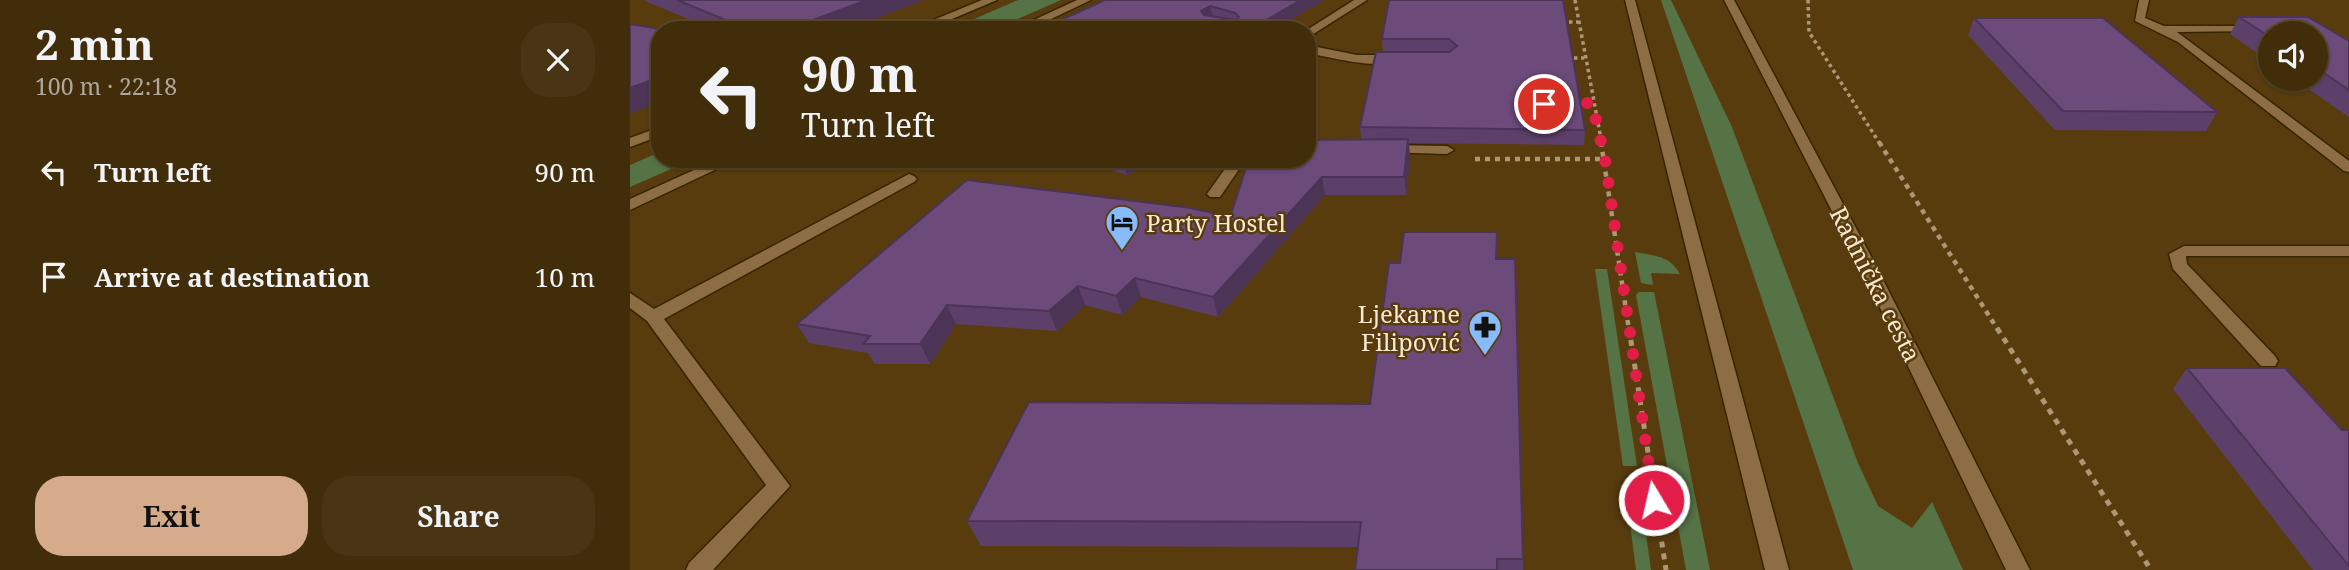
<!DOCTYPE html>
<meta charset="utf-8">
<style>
body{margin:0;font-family:"Noto Serif",serif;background:#493513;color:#f1f3f6;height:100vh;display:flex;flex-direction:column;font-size:26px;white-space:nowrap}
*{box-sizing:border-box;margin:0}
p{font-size:23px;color:#aea89c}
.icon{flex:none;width:38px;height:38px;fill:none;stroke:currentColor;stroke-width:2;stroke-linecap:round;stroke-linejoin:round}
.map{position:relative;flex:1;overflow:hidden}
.side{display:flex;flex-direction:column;background:#422d0a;width:630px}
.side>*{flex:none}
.hud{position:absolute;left:21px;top:21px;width:665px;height:147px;border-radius:28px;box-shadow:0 2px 5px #0004,0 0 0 2px #5a492b;background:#422d0a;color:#f1f3f6;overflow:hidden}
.tools{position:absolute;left:1628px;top:21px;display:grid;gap:14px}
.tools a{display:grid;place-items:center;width:70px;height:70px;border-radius:50%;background:#422d0a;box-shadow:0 2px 5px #0004,0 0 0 2px #5a492b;font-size:35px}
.pin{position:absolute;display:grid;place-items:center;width:60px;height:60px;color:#fff;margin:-30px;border:4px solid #fff;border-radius:50%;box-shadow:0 2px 7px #0007}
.me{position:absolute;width:77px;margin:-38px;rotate:351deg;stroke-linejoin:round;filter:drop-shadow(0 0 5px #0008)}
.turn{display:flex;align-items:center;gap:24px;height:147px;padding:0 35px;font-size:32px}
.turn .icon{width:91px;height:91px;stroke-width:2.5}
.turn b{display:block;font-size:49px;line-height:60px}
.round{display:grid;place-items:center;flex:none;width:74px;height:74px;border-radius:28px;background:#493513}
.overview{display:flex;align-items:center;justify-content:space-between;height:119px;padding:0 35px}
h1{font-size:42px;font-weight:700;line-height:52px}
.cta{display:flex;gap:14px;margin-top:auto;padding:14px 35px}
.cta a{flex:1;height:80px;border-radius:28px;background:#d6ab8b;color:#111;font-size:28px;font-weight:700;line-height:80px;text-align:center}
.cta a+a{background:#493513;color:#f1f3f6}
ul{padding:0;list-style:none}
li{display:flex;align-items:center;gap:21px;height:105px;padding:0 35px}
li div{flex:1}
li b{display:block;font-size:26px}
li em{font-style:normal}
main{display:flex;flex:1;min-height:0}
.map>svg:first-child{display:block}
</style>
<main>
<section class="side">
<div class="overview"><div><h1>2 min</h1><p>100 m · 22:18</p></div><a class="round"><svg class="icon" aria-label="close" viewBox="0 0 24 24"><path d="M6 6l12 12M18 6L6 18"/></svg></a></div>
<ul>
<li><svg class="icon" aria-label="left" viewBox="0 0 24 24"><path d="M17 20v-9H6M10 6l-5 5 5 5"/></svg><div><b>Turn left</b></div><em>90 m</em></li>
<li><svg class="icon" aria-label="arrive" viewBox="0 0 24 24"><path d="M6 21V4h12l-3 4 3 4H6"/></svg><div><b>Arrive at destination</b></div><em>10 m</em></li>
</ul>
<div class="cta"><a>Exit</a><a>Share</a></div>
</section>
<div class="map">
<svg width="1719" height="570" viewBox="0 0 1719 570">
<rect width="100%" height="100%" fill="#583c0e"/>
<g fill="#567346">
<polygon points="388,0 431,0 363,30 319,30"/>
<polygon points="1031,0 1041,0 1102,127 1228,463 1248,506 1282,528 1302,502 1333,570 1223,570"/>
<polygon points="30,152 30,159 64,159 0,187 0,165"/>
<path d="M1005 252C1025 256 1039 255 1050 274L1021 273 1023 285 1011 283Z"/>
<polygon points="977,269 1007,466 993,466 965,269"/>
<polygon points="1009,292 1024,292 1080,570 1056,570 1006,295"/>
<polygon points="995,485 1009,485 1021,570 1006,570"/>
</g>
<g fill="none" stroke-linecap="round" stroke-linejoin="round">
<defs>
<g id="lane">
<polygon points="724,0 737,0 677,38 677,30"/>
<polygon points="995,0 1005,0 1159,570 1135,570"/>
<polygon points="1509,0 1519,0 1515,18 1534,26 1629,26 1631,28 1625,31 1547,32 1719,161 1719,172 1714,171 1548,42 1505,21"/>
<path d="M677 45 727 55H767L773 59C756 72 699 57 677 53Z"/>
<polygon points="757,145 817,146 824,150 817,154 752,152 750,149 752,146"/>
<polygon points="602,159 616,159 590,197 580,197 577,194"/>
<polygon points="279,174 284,176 287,179 284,182 34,319 160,486 83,570 56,570 59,563 136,485 17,321 0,308 0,293 24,309"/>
<polygon points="1554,246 1719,246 1719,256 1556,256 1557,264 1645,356 1648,361 1645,366 1631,366 1543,269 1539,254"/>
</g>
<g id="secondary">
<polygon points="352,0 367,0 296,30 279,30"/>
<polygon points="447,0 461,0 398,30 382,30"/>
<polygon points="1094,0 1104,0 1243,260 1400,570 1376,570 1227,260"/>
<polygon points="30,127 30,136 0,147 0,138"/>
<polygon points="88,159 108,159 0,210 0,199"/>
</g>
</defs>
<use href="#lane" stroke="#382402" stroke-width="3"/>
<use href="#secondary" stroke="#382402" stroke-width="3"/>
<g stroke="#ad9775" stroke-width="3.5" stroke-dasharray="3.5 3.5" stroke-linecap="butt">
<polyline points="945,0 972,144"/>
<polyline points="1178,0 1179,32 1250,144"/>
<polyline points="932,22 948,22"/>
<polyline points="235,30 258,21"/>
<polyline points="937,58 954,58"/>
<polyline points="945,103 962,102"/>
</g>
<g stroke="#ad9775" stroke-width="4.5" stroke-dasharray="5 5" stroke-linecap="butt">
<polyline points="971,142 999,330"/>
<polyline points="1249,142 1368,330"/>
<polyline points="845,159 975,159"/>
<polyline points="131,164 141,159"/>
</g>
<g stroke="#ad9775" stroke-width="5" stroke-dasharray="6 6" stroke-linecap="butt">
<polyline points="999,328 1036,570"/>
<polyline points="1367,328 1521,570"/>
</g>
<use href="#lane" fill="#8d6e44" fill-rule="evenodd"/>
<use href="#secondary" fill="#8d6e44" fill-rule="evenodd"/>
</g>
<g fill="#5d406a">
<polygon points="13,0 293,0 216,30 84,30"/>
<polygon points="475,0 694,0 643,30 409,30"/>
<polygon points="933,0 955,130 954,145 779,143 780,156 776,195 695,195 588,317 511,297 492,315 455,305 427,331 326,324 300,364 245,364 238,353 179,343 167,324 600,217 731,139 730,127 753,52 752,39"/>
<polygon points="1609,17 1678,17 1719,41 1719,117 1664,79 1685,79 1685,33 1640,33 1640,62 1600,34"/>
<polygon points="1344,18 1587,112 1576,131 1425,130 1338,35"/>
<polygon points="447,159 524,159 497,175"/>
<polygon points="866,259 893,559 893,570 725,570 728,547 351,546 337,521 740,404 770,263"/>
<polygon points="1557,368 1712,430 1719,430 1719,570 1683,570 1543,389"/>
</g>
<g fill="#4c3456">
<polygon points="237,0 293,0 216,30 156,30"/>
<polygon points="671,0 694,0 643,30 619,30"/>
<polygon points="580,6 583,18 573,24 571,11"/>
<polygon points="30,77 30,102 0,113 0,88"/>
<polygon points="778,139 780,156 776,195 774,177"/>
<polygon points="495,159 524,159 497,175 493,161"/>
<polygon points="692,177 695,195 588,317 583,297"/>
<polygon points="505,278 511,297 492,315 486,296"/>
<polygon points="448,286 455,305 427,331 419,311"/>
<polygon points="317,305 326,324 300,364 290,344"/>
</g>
<g fill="#6c4b7b" stroke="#4c3456" stroke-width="2" fill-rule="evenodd">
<polygon points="47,0 237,0 156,30 112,30 113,27"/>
<path d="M475 0H671L619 30H409ZM580 6 605 13 609 17 606 20 574 15 571 11Z"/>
<polygon points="759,0 933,0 955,130 730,127 746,52 819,52 827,46 819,39 752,39"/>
<polygon points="1609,17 1678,17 1719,41 1719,90 1685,67 1685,33 1640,33 1640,37"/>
<polygon points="1344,18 1473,18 1587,112 1433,111"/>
<polygon points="0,24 35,30 30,30 30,77 0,88"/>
<polygon points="778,139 774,177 692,177 583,297 505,278 486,296 448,286 419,311 317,305 290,344 233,344 240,336 167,324 337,180 561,208 600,217 619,159 677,159 677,140"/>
<polygon points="774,232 867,232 866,259 885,259 893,559 867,559 867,570 725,570 731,522 337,521 399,402 740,404 759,263 770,263"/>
<polygon points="1557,368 1655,368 1712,430 1719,430 1719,566"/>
</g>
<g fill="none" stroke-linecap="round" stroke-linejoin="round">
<polyline stroke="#e11d48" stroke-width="12" stroke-dasharray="0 21.6" points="914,104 962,103 975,159 1024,500"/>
</g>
<defs>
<symbol id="hotel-pin" viewBox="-11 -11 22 30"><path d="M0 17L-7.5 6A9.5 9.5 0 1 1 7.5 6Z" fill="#87bbfb" stroke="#583c0e"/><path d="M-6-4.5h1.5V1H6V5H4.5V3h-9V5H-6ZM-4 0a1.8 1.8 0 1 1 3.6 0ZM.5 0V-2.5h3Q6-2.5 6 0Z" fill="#111"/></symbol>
<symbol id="pharmacy-pin" viewBox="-11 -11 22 30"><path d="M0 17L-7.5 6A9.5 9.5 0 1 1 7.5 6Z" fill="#87bbfb" stroke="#583c0e"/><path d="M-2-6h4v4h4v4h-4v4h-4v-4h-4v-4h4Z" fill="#111"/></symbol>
</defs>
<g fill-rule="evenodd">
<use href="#hotel-pin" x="473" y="203" width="38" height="52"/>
<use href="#pharmacy-pin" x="836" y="308" width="38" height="52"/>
</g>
<g text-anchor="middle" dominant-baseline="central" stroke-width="5" stroke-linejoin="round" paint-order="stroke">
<g font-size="24" fill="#f9e8d1" stroke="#583c0e" text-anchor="start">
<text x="516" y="222">Party Hostel</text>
<text x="830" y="313" text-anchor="end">Ljekarne<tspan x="830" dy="28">Filipović</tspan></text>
</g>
<g font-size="24" fill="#f9e8d1" stroke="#583c0e">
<text transform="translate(1246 284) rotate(63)">Radnička cesta</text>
</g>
</g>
</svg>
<div class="tools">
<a><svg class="icon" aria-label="sound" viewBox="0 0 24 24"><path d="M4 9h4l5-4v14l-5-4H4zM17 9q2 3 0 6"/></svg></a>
</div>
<div class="pin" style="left:914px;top:104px;background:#d93025"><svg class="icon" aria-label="arrive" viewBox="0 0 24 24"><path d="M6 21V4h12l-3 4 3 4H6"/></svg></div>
<svg class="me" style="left:1024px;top:500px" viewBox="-20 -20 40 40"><circle r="17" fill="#e11d48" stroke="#fff" stroke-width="3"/><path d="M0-11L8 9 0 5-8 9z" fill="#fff"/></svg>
<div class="hud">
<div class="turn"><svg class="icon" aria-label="left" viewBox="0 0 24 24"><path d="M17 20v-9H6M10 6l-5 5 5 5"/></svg><div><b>90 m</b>Turn left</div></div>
</div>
</div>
</main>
